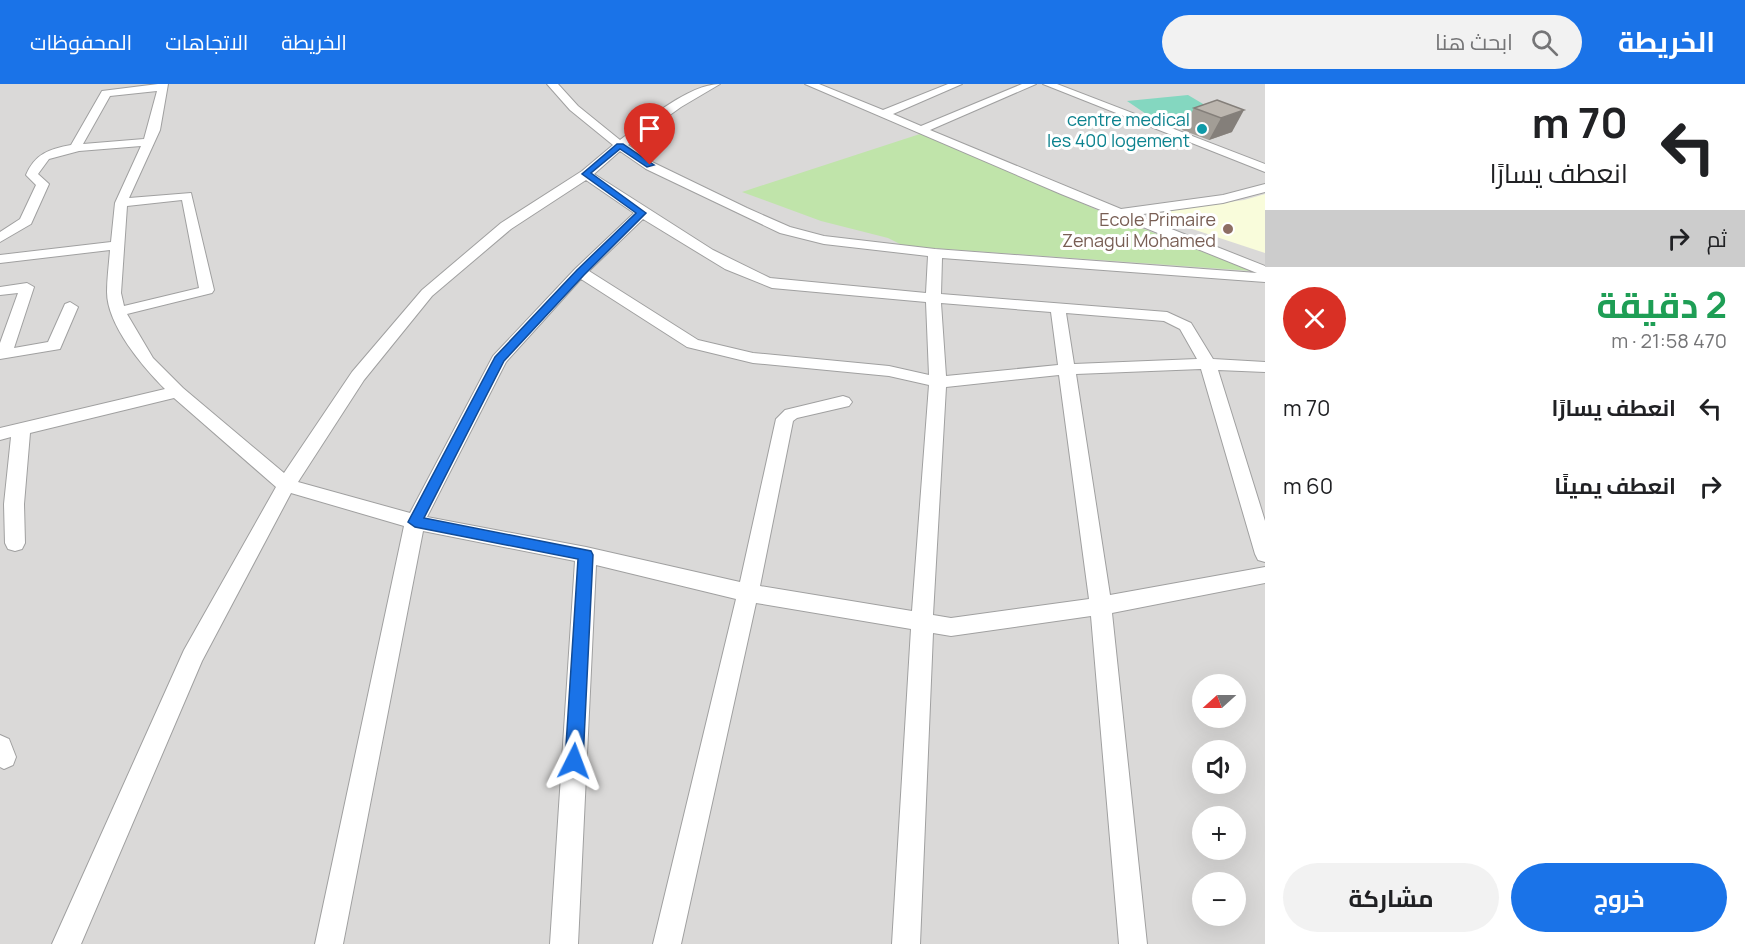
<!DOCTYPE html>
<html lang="ar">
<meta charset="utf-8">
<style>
body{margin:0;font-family:Manrope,Cairo,sans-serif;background:#f2f2f2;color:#202124;direction:rtl;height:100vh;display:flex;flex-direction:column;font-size:22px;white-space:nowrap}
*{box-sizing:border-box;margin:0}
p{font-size:20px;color:#757577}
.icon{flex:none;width:33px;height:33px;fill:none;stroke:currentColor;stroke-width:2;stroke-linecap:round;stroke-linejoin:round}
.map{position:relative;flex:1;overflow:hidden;direction:ltr}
.panel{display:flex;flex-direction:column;background:#fff;width:480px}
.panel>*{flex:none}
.top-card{background:#fff;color:#202124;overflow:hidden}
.needle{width:39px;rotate:249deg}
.controls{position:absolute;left:1192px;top:590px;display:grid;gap:12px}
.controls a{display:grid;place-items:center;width:54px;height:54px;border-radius:50%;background:#fff;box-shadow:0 6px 24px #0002;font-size:30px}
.pin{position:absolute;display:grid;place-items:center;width:51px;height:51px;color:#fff;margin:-62px -26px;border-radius:50% 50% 50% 0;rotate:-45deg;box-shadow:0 0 6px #0007}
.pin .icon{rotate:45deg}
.me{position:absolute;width:66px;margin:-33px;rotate:3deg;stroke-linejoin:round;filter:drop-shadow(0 0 4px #0008)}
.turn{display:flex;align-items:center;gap:21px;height:126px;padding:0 18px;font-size:27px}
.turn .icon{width:78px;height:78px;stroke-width:2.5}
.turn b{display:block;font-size:42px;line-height:51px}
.then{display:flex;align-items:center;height:57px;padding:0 18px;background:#0003;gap:12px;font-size:22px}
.round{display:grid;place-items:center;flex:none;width:63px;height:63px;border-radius:32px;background:#f2f2f2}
.headline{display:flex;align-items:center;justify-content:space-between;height:102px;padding:0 18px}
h1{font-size:36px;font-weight:700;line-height:45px;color:#1e9e55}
.button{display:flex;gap:12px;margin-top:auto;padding:12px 18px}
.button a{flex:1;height:69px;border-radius:36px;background:#1a73e8;color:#fff;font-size:24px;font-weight:700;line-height:69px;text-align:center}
.button a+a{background:#f2f2f2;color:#202124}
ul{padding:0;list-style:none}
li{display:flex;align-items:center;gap:18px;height:78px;padding:0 18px}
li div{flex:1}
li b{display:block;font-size:22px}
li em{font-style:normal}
header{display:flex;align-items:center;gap:36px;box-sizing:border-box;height:84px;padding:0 30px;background:#1a73e8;color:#fff}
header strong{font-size:28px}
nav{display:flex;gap:33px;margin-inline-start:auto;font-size:21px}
.search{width:420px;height:54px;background:#f2f2f2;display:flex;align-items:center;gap:15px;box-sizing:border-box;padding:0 21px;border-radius:33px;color:#757577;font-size:22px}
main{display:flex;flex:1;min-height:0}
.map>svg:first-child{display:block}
</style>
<header>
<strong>الخريطة</strong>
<div class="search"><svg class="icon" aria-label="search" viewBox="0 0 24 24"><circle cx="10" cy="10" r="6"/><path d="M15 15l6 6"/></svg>ابحث هنا</div>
<nav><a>الخريطة</a><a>الاتجاهات</a><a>المحفوظات</a></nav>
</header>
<main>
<section class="panel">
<div class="top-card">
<div class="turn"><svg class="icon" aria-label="left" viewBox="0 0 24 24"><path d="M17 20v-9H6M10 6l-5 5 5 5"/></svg><div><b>70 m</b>انعطف يسارًا</div></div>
<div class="then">ثم<svg class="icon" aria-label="right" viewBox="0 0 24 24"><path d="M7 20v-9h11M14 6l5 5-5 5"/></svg></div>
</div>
<div class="headline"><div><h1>2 دقيقة</h1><p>470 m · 21:58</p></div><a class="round" style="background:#d93025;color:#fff"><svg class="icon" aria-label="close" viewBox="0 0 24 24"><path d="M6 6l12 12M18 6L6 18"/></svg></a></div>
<ul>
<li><svg class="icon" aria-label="left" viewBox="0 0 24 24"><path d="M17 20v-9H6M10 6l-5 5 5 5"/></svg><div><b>انعطف يسارًا</b></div><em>70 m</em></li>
<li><svg class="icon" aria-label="right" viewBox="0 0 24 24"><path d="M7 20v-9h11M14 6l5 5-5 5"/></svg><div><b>انعطف يمينًا</b></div><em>60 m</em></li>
</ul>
<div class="button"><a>خروج</a><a>مشاركة</a></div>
</section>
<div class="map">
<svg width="1265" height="860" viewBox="0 0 1265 860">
<rect width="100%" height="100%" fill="#eceae2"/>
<path fill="#dad9d8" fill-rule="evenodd" d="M0 0H1265V860H0ZM1203 600H1236V633H1203ZM1203 666H1236V699H1203ZM1203 732H1236V765H1203ZM1203 798H1236V831H1203Z"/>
<polygon fill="#f9fcdb" points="1265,110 1265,169 1156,133 1168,126 1244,116"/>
<polygon fill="#c0e4aa" points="923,49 1113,133 1252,187 904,162 888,154 821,137 742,108"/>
<polygon fill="#84d7c0" points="1188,11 1215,27 1152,34 1127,17"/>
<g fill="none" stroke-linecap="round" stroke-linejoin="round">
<defs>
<g id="street">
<path d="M158 0H168L160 46 129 114 191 109 214 206 212 209 127 230 153 274 183 304 284 389 352 288 422 206 501 139 582 87 613 61 570 26 547 0H558L578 22 620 56C646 37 689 0 720 0L681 23 628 61 654 79 747 124 790 143 824 152 935 165 1257 189 1061 110 805 0H819L883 26 948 0H962L893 30 921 42 1022 0H1036L930 46 1121 125 1223 111 1265 100V108L1223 119 1136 131 1265 182V198L942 174 941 210 1167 228 1191 239 1213 275 1265 278V288L1218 286 1265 437V478L1258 476 1255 470 1201 285 1076 290 1110 511 1265 483V499L1112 529 1147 860H1119L1091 532 951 552 933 549 920 860H892L911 545 756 519 681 860H653L736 515 596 481 578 860H550L575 477 423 447 343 860H315L404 442 291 409 202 577 81 860H52L184 566 276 403 174 314 30 349 24 420 25 459 22 465 15 467 8 465 5 459 4 420 11 353 0 356V344L165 305C143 283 107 241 107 208 107 194 109 180 110 166L0 179V171L111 158 115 119 141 62 79 67 49 75 38 90 49 100 31 140 0 158V148L20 135 36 101 26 91C35 70 49 65 71 61L102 7ZM157 7 144 55 83 60 110 12ZM620 67 646 85 780 149 824 160 928 172 926 209 770 194 713 166 594 90ZM586 96 634 129 575 185 493 272 410 429 298 398 364 296 432 212 511 145ZM182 116 199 204 124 222 121 209 127 122ZM643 135 725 185 772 204 926 218 929 291 889 282 753 269 698 256 589 187ZM581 195 687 263 753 279 889 292 929 301 912 527 760 502 793 337 797 334 849 322 852 318 849 314 843 312 785 326 776 335 740 498 586 463 427 433 506 278ZM941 219 1051 228 1058 281 946 292ZM1066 229 1164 237 1180 245 1197 275 1074 280ZM1059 291 1089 515 951 534 933 531 946 303Z"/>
<polygon points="1043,0 1057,0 1265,80 1265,88"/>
<polygon points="27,199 34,203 14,264 48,258 65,220 70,218 78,223 60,265 0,275 0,259 18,209 0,211 0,203"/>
<polygon points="0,651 9,655 16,673 13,681 4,685 0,683"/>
</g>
</defs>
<use href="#street" stroke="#a0a0a0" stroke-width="2"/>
<use href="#street" fill="#fff" fill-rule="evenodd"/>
</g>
<polygon fill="#a29d96" points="1217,16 1232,48 1209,56 1182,46 1194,24"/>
<polygon fill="#847f7a" points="1244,26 1232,48 1209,56 1221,34"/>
<polygon fill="#bcb6af" stroke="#847f7a" stroke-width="1.5" points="1217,16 1244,26 1221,34 1194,24"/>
<polygon fill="#1a73e8" stroke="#114b97" stroke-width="1.5" points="617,60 623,60 654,81 647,83 620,65 591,89 646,129 584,191 504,277 424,434 591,467 593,471 583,677 580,683 574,685 568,683 565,677 578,475 415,443 408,438 495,273 577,186 636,129 582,90"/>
<circle fill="#0f9aa8" stroke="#fff" stroke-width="2" cx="1202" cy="45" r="6"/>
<circle fill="#8d6e63" stroke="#fff" stroke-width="2" cx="1228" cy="145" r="6"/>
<g text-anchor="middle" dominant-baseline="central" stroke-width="6" stroke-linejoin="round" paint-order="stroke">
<g font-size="18" fill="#0d838f" stroke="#fff" text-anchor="end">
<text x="1190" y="35">centre medical<tspan x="1190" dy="21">les 400 logement</tspan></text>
</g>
<g font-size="18" fill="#785e54" stroke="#fff" text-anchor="end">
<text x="1216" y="135">Ecole Primaire<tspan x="1216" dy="21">Zenagui Mohamed</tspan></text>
</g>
</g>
</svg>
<div class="controls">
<a><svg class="needle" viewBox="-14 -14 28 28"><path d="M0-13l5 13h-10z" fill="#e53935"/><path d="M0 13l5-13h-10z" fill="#757577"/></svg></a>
<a><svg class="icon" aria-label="sound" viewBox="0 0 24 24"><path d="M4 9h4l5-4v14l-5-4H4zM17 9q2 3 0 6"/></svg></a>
<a>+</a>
<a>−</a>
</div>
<div class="pin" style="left:650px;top:81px;background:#d93025"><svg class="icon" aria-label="arrive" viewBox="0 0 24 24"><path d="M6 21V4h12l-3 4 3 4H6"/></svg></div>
<svg class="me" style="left:574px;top:677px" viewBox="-20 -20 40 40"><path d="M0-17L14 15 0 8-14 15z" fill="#1a73e8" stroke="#fff" stroke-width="4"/></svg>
</div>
</main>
